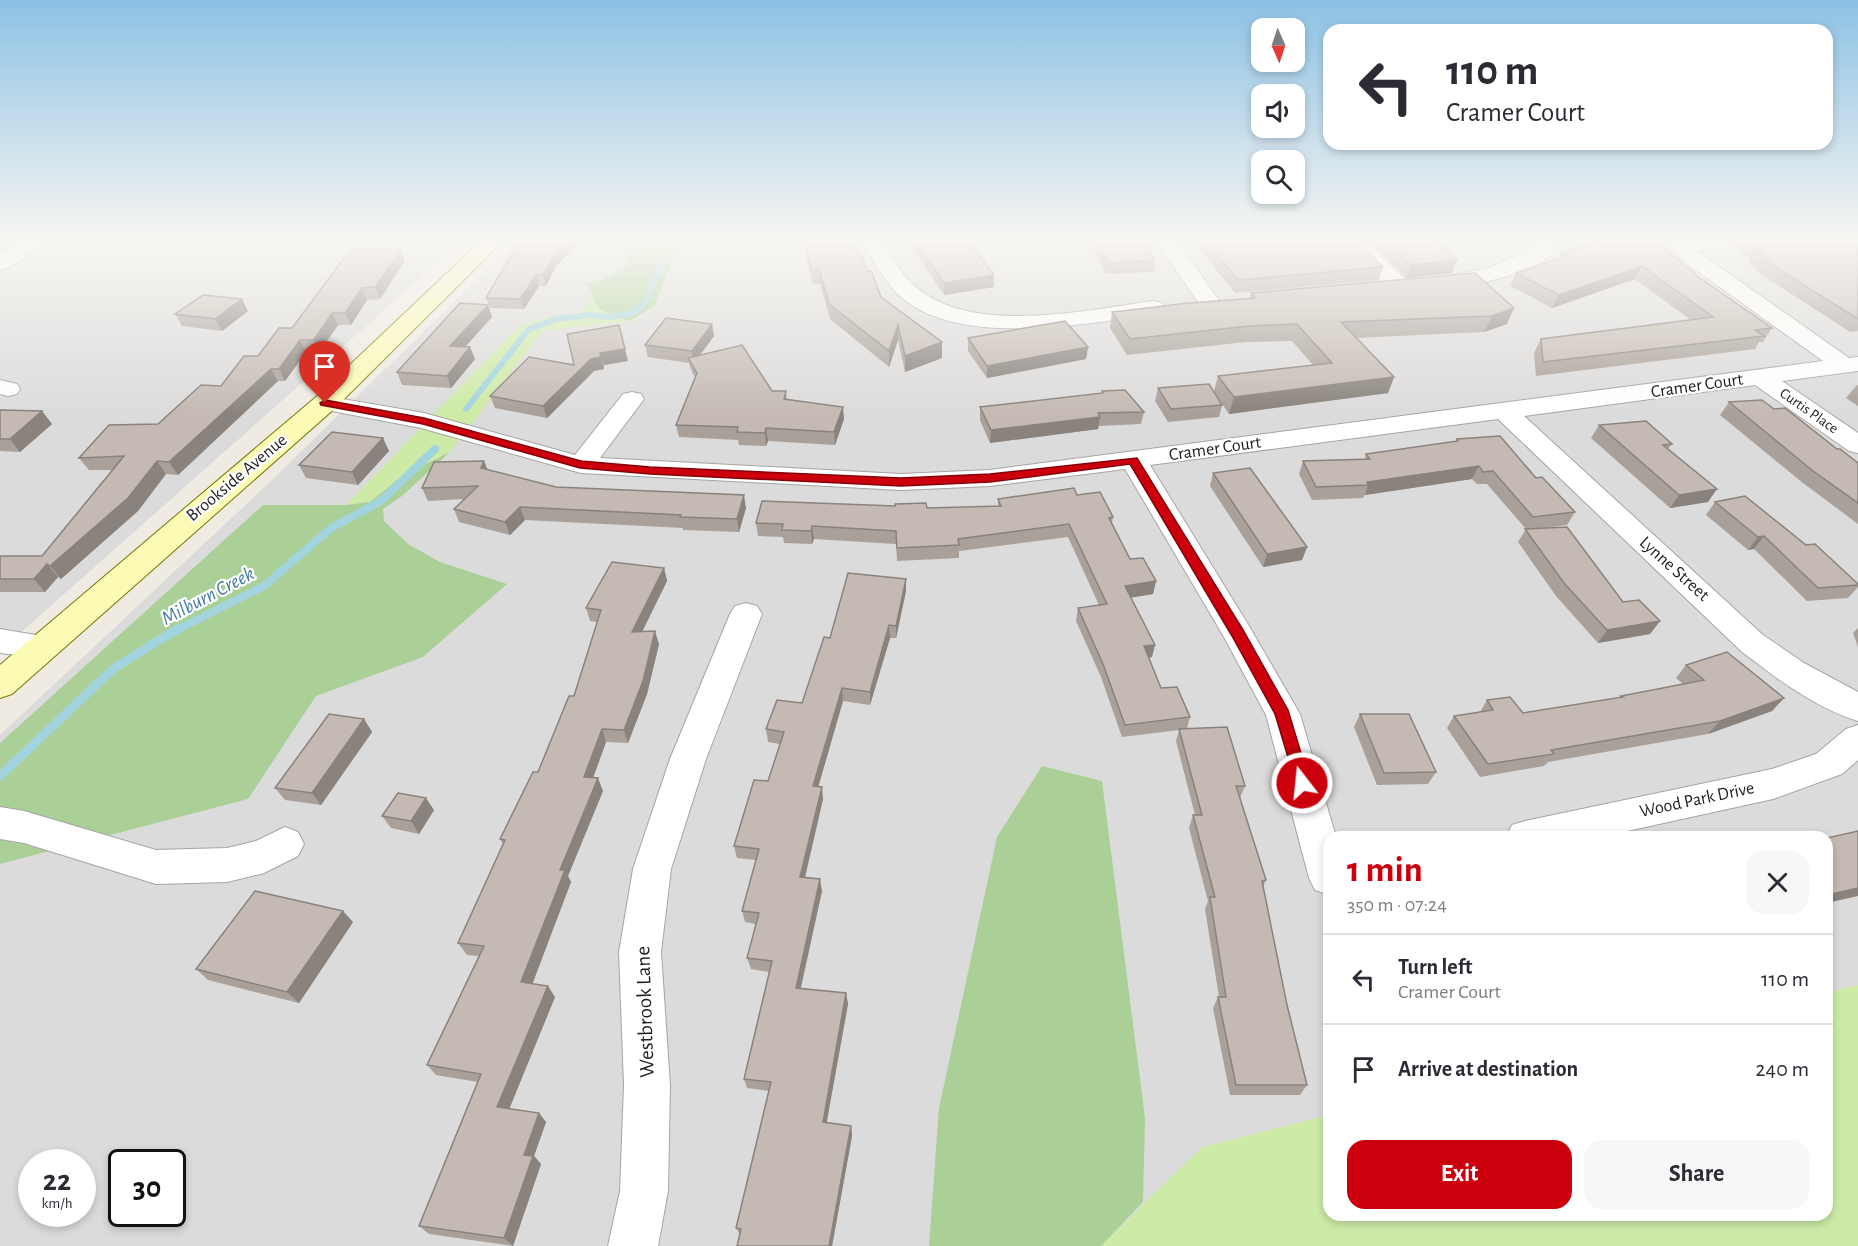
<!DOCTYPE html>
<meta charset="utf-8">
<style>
body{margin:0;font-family:"Alegreya Sans",sans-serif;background:#f7f7f7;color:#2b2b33;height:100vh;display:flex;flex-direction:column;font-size:22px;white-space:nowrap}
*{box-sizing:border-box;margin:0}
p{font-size:20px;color:#7c7c81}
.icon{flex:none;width:33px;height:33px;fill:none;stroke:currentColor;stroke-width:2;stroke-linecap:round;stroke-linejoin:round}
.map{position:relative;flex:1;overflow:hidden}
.side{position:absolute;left:1323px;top:831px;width:510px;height:390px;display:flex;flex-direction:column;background:#fff;border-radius:18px;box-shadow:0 3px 9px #0003}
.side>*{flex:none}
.top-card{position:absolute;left:1323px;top:24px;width:510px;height:126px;border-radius:18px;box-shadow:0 3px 9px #0003;background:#fff;color:#2b2b33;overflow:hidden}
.needle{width:39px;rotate:177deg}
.buttons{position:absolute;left:1251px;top:18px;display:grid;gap:12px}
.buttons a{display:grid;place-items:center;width:54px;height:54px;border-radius:12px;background:#fff;box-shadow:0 3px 9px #0003;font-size:30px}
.speed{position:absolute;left:18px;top:1149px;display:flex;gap:12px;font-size:30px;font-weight:700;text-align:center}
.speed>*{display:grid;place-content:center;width:78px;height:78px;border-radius:50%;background:#fff;box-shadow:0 3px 9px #0003;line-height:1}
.speed small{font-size:15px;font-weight:400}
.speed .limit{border:3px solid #111;border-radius:9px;background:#fff;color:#111}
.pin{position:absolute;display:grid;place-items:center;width:51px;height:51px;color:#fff;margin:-62px -26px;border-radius:50% 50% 50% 0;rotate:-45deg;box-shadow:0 0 6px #0007}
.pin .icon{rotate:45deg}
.me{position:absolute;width:66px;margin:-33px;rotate:344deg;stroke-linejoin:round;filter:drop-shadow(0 0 4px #0008)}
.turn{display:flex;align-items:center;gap:21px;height:126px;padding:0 24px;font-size:27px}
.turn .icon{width:78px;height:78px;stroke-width:2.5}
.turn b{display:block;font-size:42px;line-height:51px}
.round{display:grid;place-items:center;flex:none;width:63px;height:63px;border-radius:18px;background:#f7f7f7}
.headline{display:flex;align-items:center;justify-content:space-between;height:102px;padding:0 24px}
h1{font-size:36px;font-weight:700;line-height:45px;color:#cc000c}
.button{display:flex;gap:12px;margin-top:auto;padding:12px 24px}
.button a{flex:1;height:69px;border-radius:18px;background:#cc000c;color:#fff;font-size:24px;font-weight:700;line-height:69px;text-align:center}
.button a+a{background:#f7f7f7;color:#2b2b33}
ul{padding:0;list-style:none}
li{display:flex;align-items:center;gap:18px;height:90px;padding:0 24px;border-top:2px solid #e1e1e2}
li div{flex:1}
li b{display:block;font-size:22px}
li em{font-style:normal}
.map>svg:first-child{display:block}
</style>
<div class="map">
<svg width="1858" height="1246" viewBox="0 0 1858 1246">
<rect width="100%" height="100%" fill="#efebe3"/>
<g fill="#dcdbdb" fill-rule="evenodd">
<polygon points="0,239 464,239 0,651"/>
<path d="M518 239H1858V985L1827 992V837H1329V1115L1202 1147 1194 1246H0V735L273 479ZM32 1162H82V1214H32ZM122 1162H172V1214H122Z"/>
</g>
<g fill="#cdeba7">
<path d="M594 296C599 314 614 316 630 321L543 331 450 452 402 476 370 502 346 505 520 325 550 316 577 314Z"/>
<polygon points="1858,985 1858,1246 1101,1246 1202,1147 1329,1115 1329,1215 1827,1215 1827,992"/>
</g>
<g fill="#abd097">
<path d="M634 239H811L746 246 675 242 671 265 655 305 630 321C620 317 605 315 597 306 592 299 594 290 586 284L604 279 624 268Z"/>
<polygon points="450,452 402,496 383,509 384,521 408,544 440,562 507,584 423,657 316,696 248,799 0,864 0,743 263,505 346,505 370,502 402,476"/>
<polygon points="1042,766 1102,781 1145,1118 1143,1202 1101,1246 929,1246 939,1108 997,837"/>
</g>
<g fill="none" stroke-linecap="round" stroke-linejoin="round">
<polyline stroke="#a2d4df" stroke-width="6" points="466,409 529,329 557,319 590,315 611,317 633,313 644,304 663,260 696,239"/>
<polyline stroke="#a2d4df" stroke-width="8" points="177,630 264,586 331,528 381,501 435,449"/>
<polyline stroke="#a2d4df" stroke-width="9" points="0,776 114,668 179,628"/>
<defs>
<g id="minor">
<polygon points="199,239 196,243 189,245 39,246 32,244 29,240"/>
<path d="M859 239H880C891 255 901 275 916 287 972 336 1086 310 1154 301L1162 303 1165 308 1162 313 1154 315C1084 323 956 349 899 295 883 280 872 257 859 239Z"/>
<polygon points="1155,239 1175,239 1221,303 1218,308 1210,310 1202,308"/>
<polygon points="1342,239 1364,239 1407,281 1410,286 1407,291 1399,292 1391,291"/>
<path d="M1529 239H1549L1553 252C1537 275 1467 286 1440 289L1432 288 1429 283 1432 278 1486 269 1532 250Z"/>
<path d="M1660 239H1758L1755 243 1748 245 1697 251 1849 358 1858 357V371L1782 381 1858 433V453L1849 451 1755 385 1524 416 1763 635 1804 663 1858 692V721C1815 708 1776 678 1741 651L1498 419 1150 465 1249 626 1300 714 1336 837H1329V895L1315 890 1309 878 1266 715 1224 637 1125 469 990 486 901 490 581 473 421 428 316 408 313 403 316 398 325 396 424 413 575 455 623 394 632 392 641 394 644 399 600 458 901 474 990 470 1823 361 1689 265Z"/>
<polygon points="0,380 17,384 20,389 17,394 8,396 0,394"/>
<polygon points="746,603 757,606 762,614 706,759 671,869 661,952 670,1085 668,1191 658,1246 608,1246 620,1191 624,1085 619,952 633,869 670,759 730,614 735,606"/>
<polygon points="0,629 54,638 59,646 54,654 43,658 0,653"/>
<polygon points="1858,725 1858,760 1842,774 1773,799 1600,837 1506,837 1512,825 1525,821 1772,769 1816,754 1846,729"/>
<polygon points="0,807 24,811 156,850 227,848 256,841 285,827 298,832 304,844 298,856 264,873 227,882 156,884 24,843 0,839"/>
</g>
<polygon id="tertiary" points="25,239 50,239 47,243 8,268 0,270 0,254"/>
<polygon id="secondary" points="483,239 505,239 334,409 12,694 0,698 0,665 316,397"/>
</defs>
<use href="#minor" stroke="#a5a5a5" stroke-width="2"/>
<use href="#tertiary" stroke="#a5a5a5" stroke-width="2"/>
<use href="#secondary" stroke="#737901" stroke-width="2"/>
<use href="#minor" fill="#fff" fill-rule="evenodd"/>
<use href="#tertiary" fill="#fff" fill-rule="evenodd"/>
<use href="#secondary" fill="#fcfbb5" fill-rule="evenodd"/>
</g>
<g fill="#a9a09a">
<polygon points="522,239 583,239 556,266 546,286 539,286 524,309 490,308 486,298"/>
<polygon points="803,239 852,239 858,256 867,271 881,297 942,358 905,372 898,340 889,367 830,319 820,284 813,284 804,248"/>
<polygon points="906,239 967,239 994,287 944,295"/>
<polygon points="1089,239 1144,239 1155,260 1154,272 1106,274"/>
<polygon points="1191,239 1355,239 1383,267 1378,280 1235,293"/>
<polygon points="1367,239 1435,239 1452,273 1406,278"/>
<polygon points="1602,239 1653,239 1700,278 1772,328 1763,342 1759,342 1755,349 1536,376 1534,353 1541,339 1691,320 1635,279 1552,308 1510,286 1516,273 1559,259 1561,254 1605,239"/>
<polygon points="1741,239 1858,239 1858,331 1850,332 1756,271 1758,269 1748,262 1750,259 1736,249"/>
<polygon points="405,261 380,299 367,300 351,325 338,325 319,352 306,352 285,381 278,381 178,475 166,474 138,511 61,579 58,577 45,592 0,592 0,556 42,556 113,470 89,470 79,458 158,424 221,386 292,328"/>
<polygon points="1475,273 1507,324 1484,332 1356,338 1394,377 1388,393 1229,414 1220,401 1222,405 1219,417 1168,422 1155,401 1158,388 1214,391 1218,376 1313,365 1292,341 1246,342 1127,355 1110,328 1112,312 1250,298 1251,293"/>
<polygon points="488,305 492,317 465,347 475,359 451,388 402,385 397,372"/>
<polygon points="248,311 222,331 182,326 175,314"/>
<polygon points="567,334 628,361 604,365 604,369 594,371 547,418 495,408 490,396 574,365"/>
<polygon points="714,336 700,355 772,391 786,391 787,400 844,419 835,445 768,441 766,446 739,445 738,440 679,437 676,425 695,378 691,370 689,363 648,357 645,345"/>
<polygon points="968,338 1088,347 1086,359 987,378 968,351"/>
<polygon points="1858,385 1858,406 1846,398 1856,386"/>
<polygon points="1102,391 1144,412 1141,424 1099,426 1098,429 990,443 980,420 980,407 1102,393"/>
<polygon points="1729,402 1774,409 1858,463 1858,524 1803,483 1720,415"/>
<polygon points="0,410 52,424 20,452 0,451"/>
<polygon points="1599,425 1672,444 1668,449 1708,502 1670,508 1591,438"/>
<polygon points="1457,439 1536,478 1575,512 1567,525 1535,529 1623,602 1660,621 1650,634 1598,643 1556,596 1518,542 1526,529 1487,484 1477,484 1472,479 1365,495 1363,498 1312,500 1299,474 1303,461 1365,459 1366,454 1456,441"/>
<polygon points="389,451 358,485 306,478 299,465"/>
<polygon points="487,470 556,487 746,508 739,532 683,530 683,528 525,520 510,535 459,522 454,509 464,499 428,501 422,488"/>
<polygon points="1213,473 1307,547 1302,560 1263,567 1210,486"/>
<polygon points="1077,495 1113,517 1112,523 1130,559 1156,581 1153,594 1131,597 1152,657 1149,658 1161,688 1190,717 1187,728 1245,786 1240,798 1266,880 1263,887 1287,1005 1307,1085 1300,1095 1230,1095 1213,1008 1218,997 1219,997 1205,909 1208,901 1189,828 1193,815 1195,815 1176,741 1179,730 1122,737 1101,677 1076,621 1078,608 1099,605 1068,537 959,551 959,558 897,561 896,544 814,539 812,544 784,543 783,537 758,536 756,523 927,508 998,506 998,499"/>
<polygon points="1715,502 1806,545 1858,584 1858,587 1848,598 1807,601 1754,549 1748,550 1706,515"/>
<polygon points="664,568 667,581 642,632 659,644 647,694 628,743 606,742 593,778 603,791 568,876 571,882 532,983 555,997 509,1109 539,1113 546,1122 534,1156 541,1164 513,1246 429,1234 419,1226 478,1082 436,1075 427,1065 479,956 467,955 458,943 503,844 500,839 538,772 574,696 597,622 590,621 586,608"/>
<polygon points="906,579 906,591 896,638 890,638 870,705 843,701 818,787 823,799 805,878 822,891 801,988 846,993 848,1004 826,1123 851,1126 852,1136 832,1246 737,1246 740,1235 736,1228 769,1091 747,1088 744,1079 769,972 751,969 747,958 756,924 745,922 742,911 756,860 737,858 734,846 768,781 780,744 768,742 766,729 802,703 830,638"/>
<polygon points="1858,628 1858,647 1853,633"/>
<polygon points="1686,665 1784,698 1772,711 1708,734 1548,762 1544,766 1480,777 1447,728 1454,716 1480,712 1487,700 1523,713 1620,698 1621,696 1683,684 1676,678"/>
<polygon points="1360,714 1436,772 1428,784 1377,785 1354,727"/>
<polygon points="364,719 372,732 321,805 285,800 275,788"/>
<polygon points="434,810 419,834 391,828 382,816"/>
<polygon points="353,922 299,1003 208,980 196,969"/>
</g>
<g fill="#89827d">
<polygon points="571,239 583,239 556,266 546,286 543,275 553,256"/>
<polygon points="401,249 405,261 380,299 375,287"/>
<polygon points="1457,260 1452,273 1406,278 1411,265"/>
<polygon points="1642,266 1635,279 1552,308 1559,295"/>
<polygon points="536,275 539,286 524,309 520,299"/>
<polygon points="994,275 994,287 944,295 944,283"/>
<polygon points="362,288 367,300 351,325 345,313"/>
<polygon points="242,299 248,311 222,331 215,319"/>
<polygon points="488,305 492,317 455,358 450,346"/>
<polygon points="1514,308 1507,324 1484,332 1492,316"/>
<polygon points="332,313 338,325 319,352 314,340"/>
<polygon points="712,324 714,336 694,363 692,351"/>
<polygon points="898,325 898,340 889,367 889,351"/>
<polygon points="300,340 306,352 285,381 279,369"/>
<polygon points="942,342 942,358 905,372 905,356"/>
<polygon points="470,347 475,359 451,388 447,376"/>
<polygon points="1088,347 1086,359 987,378 987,366"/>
<polygon points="625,349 628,361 604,365 600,353"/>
<polygon points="601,357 604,369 594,371 547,418 543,406 591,359"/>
<polygon points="271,369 278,381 178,475 169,462"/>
<polygon points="1394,377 1388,393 1229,414 1234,397"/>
<polygon points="843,407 844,419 835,445 834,432"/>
<polygon points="42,411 52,424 20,452 10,439"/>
<polygon points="1100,417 1098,429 990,443 991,430"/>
<polygon points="766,428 768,441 766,446 765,433"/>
<polygon points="383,438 389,451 358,485 352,472"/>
<polygon points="157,461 166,474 138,511 61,579 50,566"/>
<polygon points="484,461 489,473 481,468"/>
<polygon points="1479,466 1472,479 1365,495 1368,485 1367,482"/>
<polygon points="1717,489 1708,502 1670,508 1679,495"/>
<polygon points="744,495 746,508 739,532 737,519"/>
<polygon points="520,507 525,520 510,535 505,522"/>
<polygon points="812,526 814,539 812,544 811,531"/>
<polygon points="1764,536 1754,549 1748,550 1758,537"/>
<polygon points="1307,547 1302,560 1263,567 1267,554"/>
<polygon points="47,564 58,577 45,592 34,579"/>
<polygon points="664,568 667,581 636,644 632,632"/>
<polygon points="906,579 906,591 896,638 896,626"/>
<polygon points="1156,581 1153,594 1123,599 1125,586"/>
<polygon points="1660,621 1650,634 1598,643 1607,630"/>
<polygon points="889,625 890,638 870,705 870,692"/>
<polygon points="655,631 659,644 647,694 628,743 624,730"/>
<polygon points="1155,645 1152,657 1141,659 1144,646"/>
<polygon points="842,688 843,701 815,798 813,786"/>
<polygon points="1784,698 1772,711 1708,734 1720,721"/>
<polygon points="364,719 372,732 321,805 312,793"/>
<polygon points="602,729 606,742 589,789 584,777"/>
<polygon points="598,778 603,791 568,876 571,882 529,993 521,982 560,870"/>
<polygon points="822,787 823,799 802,889 800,877"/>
<polygon points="426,798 434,810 419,834 411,821"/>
<polygon points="820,879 822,891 798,999 796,988"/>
<polygon points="1858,888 1858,896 1827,903 1827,895"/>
<polygon points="343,911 353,922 299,1003 287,992"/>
<polygon points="548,986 555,997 506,1117 497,1107"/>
<polygon points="846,993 848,1004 825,1132 823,1122"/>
<polygon points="539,1113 546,1122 534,1156 541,1164 513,1246 504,1238 524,1155"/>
<polygon points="851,1126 852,1136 832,1246 829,1246"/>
</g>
<g fill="#c4bab3" stroke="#89827d" stroke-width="1.5">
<polygon points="522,239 571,239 553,256 543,275 536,275 520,299 486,298 519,242"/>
<polygon points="804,239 852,239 858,256 862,256 867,271 871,271 881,297 942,342 905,356 898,325 889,351 829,304 819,269 812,270"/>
<polygon points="913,239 967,239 994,275 944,283"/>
<polygon points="1096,239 1144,239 1155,260 1108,263"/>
<polygon points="1204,239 1355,239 1383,267 1238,280"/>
<polygon points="1385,239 1435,239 1457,260 1411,265"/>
<polygon points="1605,239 1653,239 1700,278 1772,328 1755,330 1764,336 1543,362 1541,339 1713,317 1642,266 1559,295 1516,273 1566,256 1561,254"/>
<polygon points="1745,239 1858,239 1858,319 1764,260 1769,259 1755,250 1761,250"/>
<polygon points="401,249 375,287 362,288 345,313 332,313 314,340 300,340 279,369 271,369 169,462 157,461 128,498 50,566 47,564 34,579 0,579 0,556 42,556 124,456 79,458 109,425 158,424 201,385 221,386 244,356 258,356 279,328 292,328 350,250"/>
<polygon points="1475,273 1514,308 1492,316 1341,322 1394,377 1234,397 1218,376 1332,363 1297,324 1250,326 1130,339 1112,312 1189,303 1256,298 1251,293"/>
<polygon points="203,295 242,299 215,319 175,314"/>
<polygon points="460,303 488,305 450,346 470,347 447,376 397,372"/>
<polygon points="666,318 712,324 692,351 645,345"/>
<polygon points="1065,321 1088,347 987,366 968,338"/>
<polygon points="619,325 625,349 600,353 601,357 591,359 543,406 490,396 529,357 574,365 567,334"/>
<polygon points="742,345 772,391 786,391 784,399 843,407 834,432 766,428 765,433 737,432 738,427 676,425 697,373 688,358"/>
<polygon points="1209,384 1222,405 1171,409 1158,388"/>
<polygon points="1125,390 1144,412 1098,413 1100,417 991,430 980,407 1103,393 1102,391"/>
<polygon points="1762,400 1774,409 1785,408 1837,449 1840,449 1858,463 1858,503 1813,471 1729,402"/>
<polygon points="0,410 42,411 10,439 0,439"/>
<polygon points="1646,421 1672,444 1663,445 1717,489 1679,495 1599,425"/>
<polygon points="332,432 383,438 352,472 299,465"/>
<polygon points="1500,436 1536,478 1542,477 1575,512 1533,517 1493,471 1483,472 1479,466 1367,482 1368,485 1316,487 1303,461 1370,459 1366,454 1458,441 1457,439"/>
<polygon points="484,461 481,468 556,487 744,495 737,519 680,517 681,515 520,507 505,522 454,509 478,486 422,488 434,462"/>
<polygon points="1250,468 1307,547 1267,554 1213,473"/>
<polygon points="1074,488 1077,495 1100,492 1113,517 1109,518 1130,559 1143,558 1156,581 1125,586 1155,645 1144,646 1161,688 1177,687 1190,717 1125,725 1103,664 1078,608 1107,604 1069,524 958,539 959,545 897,548 896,531 812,526 811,531 782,530 783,524 756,523 762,501 895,506 895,504 926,503 927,508 1001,506 998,499"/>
<polygon points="1745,496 1806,545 1815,544 1858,584 1858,585 1818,588 1764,536 1758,537 1715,502"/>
<polygon points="1567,527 1623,602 1639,600 1660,621 1607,630 1564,583 1525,529"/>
<polygon points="612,562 664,568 632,632 655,631 643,681 624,730 602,729 584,777 598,778 560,870 565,870 521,982 548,986 497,1107 539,1113 524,1155 533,1156 504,1238 419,1226 481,1074 427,1065 484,946 458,943 505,840 500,839 533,772 538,772 569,696 574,696 601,610 586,608"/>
<polygon points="848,573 906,579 896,626 889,625 870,692 842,688 813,786 822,787 800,877 820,879 796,988 846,993 823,1122 851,1126 829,1246 737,1246 741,1229 736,1228 771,1082 744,1079 772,961 747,958 759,913 742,911 759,849 734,846 754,780 768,781 784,732 766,729 777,700 802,703 824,637 830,638"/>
<polygon points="1727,652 1784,698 1720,721 1551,750 1554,754 1488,764 1454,716 1493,710 1487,700 1510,697 1523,713 1623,697 1621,696 1704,680 1686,665"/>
<polygon points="329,714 364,719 312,793 275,788"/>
<polygon points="1360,714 1409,714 1436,772 1384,773"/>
<polygon points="1227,727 1245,786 1236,786 1266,880 1262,881 1287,1005 1307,1085 1236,1085 1218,997 1226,997 1210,897 1215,897 1193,815 1202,815 1179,729"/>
<polygon points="398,793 426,798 411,821 382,816"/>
<polygon points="1858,831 1858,888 1827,895 1827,838"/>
<polygon points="255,891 343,911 287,992 196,969"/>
</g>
<linearGradient id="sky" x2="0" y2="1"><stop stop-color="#8cc1e4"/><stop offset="0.58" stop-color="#f8f6f2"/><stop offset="1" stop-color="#f8f6f2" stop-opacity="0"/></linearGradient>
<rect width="1858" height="414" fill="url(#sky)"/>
<polygon fill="#cc000c" stroke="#850008" stroke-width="1.5" points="325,400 424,418 581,461 650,467 901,478 990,474 1137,458 1243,630 1288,710 1310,783 1308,787 1302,789 1297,787 1275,714 1232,636 1130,464 990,482 901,486 650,474 580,468 423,424 321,405 320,403"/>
<g text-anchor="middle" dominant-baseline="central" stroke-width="4.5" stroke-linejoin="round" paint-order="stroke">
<g font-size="15" fill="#1e1e1e" stroke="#fff">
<text transform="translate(1809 411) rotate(35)">Curtis Place</text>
</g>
<g font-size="18" fill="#1e1e1e" stroke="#fff">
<text transform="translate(1697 386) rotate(-8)">Cramer Court</text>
<text transform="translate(1215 449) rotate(-8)">Cramer Court</text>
<text transform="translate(237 478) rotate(-40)">Brookside Avenue</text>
<text transform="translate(1674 569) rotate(42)">Lynne Street</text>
<text transform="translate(1697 800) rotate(-12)">Wood Park Drive</text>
</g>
<g font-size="20" font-style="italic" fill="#4277a1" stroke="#fff">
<text transform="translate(208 596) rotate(-28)">Milburn Creek</text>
</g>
<g font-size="21" fill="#1e1e1e" stroke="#fff">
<text transform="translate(645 1012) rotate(-92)">Westbrook Lane</text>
</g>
</g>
</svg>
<div class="buttons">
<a><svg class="needle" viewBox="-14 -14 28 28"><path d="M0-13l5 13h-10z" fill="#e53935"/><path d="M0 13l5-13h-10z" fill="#7c7c81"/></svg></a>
<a><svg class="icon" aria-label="sound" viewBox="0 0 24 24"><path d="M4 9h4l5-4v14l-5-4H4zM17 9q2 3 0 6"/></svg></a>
<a><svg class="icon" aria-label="search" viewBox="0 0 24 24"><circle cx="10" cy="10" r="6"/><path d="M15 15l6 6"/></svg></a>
</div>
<div class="speed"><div>22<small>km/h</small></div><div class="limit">30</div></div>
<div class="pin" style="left:325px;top:403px;background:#d93025"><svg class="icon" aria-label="arrive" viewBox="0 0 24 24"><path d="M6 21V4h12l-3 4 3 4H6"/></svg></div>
<svg class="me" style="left:1302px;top:783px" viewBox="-20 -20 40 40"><circle r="17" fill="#cc000c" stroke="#fff" stroke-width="3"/><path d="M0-11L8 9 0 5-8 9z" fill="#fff"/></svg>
<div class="top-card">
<div class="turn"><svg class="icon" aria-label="left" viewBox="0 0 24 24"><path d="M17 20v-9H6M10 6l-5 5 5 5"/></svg><div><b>110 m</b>Cramer Court</div></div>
</div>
<section class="side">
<div class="headline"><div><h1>1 min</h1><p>350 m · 07:24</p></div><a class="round"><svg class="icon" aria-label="close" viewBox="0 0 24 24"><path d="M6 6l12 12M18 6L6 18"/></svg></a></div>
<ul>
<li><svg class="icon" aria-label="left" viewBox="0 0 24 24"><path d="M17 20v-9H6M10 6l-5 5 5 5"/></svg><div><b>Turn left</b><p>Cramer Court</p></div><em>110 m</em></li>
<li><svg class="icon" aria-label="arrive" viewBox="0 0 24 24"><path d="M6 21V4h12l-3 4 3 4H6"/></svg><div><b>Arrive at destination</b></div><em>240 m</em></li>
</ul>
<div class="button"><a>Exit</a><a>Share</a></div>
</section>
</div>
